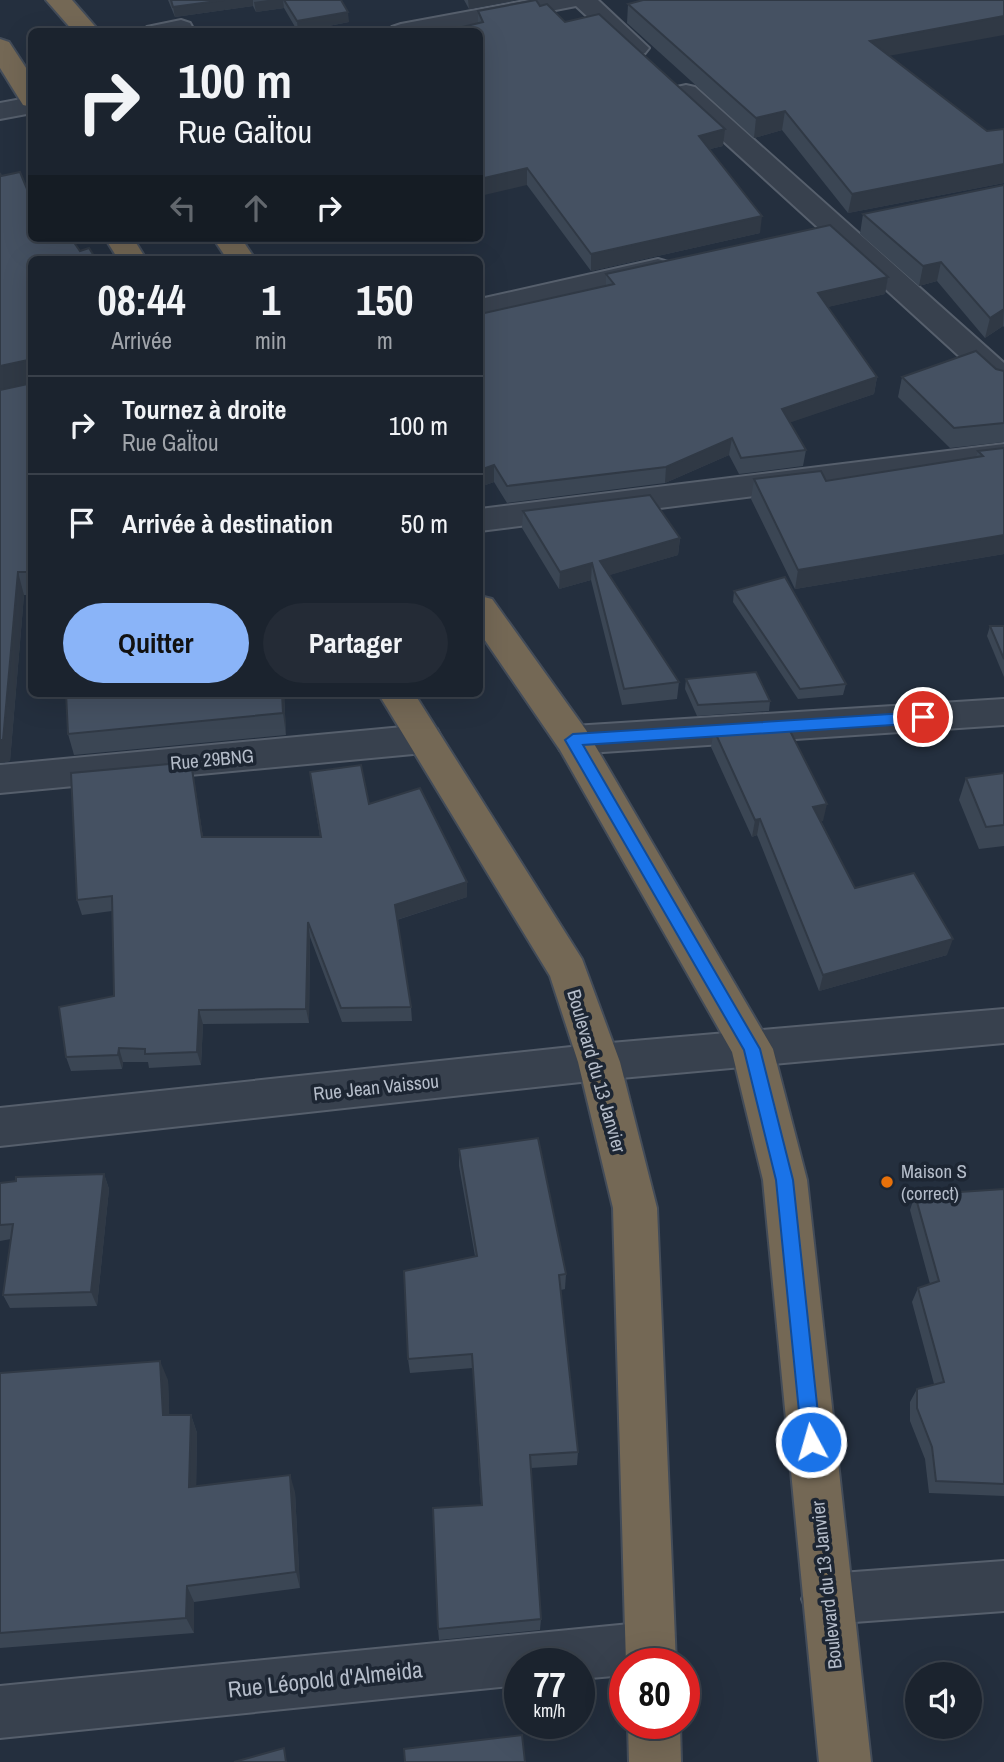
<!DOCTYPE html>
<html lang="fr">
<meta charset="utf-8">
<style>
body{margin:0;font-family:"Archivo Narrow",sans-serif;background:#242b36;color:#f1f3f6;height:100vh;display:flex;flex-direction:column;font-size:26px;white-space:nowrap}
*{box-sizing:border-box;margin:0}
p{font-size:23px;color:#a0a4aa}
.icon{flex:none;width:38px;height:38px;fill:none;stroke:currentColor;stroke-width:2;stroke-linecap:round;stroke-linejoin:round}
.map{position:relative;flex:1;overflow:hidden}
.drawer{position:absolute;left:28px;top:256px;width:455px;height:441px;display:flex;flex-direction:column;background:#1b232e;border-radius:10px;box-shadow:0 7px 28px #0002,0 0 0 2px #39404a}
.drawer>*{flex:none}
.hud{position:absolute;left:28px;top:28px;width:455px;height:214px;border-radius:10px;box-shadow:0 7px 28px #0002,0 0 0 2px #39404a;background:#1b232e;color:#f1f3f6;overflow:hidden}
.buttons{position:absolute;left:905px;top:1662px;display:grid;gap:14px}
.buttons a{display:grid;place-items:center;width:77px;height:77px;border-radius:50%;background:#1b232e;box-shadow:0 7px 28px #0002,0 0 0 2px #39404a;font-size:35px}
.speed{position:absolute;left:504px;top:1648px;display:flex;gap:14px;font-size:35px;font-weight:700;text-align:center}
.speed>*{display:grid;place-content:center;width:91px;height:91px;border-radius:50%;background:#1b232e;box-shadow:0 7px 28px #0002,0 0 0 2px #39404a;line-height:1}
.speed small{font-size:18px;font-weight:400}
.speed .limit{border:10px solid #d22;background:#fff;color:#111}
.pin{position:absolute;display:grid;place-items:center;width:60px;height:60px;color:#fff;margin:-30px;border:4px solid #fff;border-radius:50%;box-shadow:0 2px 7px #0007}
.me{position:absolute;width:77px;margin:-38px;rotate:354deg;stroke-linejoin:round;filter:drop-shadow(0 0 5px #0008)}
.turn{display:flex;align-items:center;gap:24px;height:147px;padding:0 35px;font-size:32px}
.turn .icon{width:91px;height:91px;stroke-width:2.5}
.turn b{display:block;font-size:49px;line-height:60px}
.lanes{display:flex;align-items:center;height:66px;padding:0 35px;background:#0003;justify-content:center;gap:35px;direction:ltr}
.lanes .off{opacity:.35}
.eta{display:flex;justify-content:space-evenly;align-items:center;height:119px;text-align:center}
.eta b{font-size:42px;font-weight:700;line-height:49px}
.button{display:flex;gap:14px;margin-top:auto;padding:14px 35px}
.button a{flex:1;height:80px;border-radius:42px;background:#8ab4f8;color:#111;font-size:28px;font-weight:700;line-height:80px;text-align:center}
.button a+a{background:#242b36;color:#f1f3f6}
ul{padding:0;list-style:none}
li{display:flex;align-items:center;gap:21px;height:98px;padding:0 35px;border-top:2px solid #39404a}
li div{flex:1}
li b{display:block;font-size:26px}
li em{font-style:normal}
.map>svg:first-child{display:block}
</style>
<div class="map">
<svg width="1004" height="1762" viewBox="0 0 1004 1762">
<rect width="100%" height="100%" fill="#242f3e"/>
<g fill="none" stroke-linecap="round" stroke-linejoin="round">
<defs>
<g id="minor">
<polygon points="530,0 598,0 649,48 645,53 636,56 627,53 576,6 443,32 389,32 392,27 401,24"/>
<polygon points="181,20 190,23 195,32 144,32 147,27"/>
<polygon points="686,85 695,87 1004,363 1004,390 993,387 677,99 673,93 677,87"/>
<polygon points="32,97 32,113 0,119 0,103"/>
<polygon points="658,259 668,262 672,268 668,274 480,317 480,299"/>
<polygon points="1004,444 1004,464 480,531 480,509"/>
<polygon points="1004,699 1004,725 573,754 560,750 555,740 560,730 573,726"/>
<polygon points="424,725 437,729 442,739 437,749 424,753 0,793 0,765"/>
<polygon points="1004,1009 1004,1043 599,1080 0,1146 0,1108 599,1044"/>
<polygon points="1004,1561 1004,1611 827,1624 809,1617 802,1599 809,1581 827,1574"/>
<polygon points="650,1622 668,1629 675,1647 668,1664 625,1664 625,1675 579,1679 579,1664 520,1664 520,1685 0,1738 0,1686"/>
</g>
<g id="highway">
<polygon points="46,0 72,0 100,32 74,32"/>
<polygon points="0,39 9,42 32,77 32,107 23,105 0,68"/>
<polygon points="105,238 133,238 146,259 118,259"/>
<polygon points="213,238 241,238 255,259 227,259"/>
<polygon points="480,596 492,599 586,730 773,1049 807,1180 871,1762 819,1762 763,1180 732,1052 560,750 480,633"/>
<polygon points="378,693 414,693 582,959 620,1062 657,1208 676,1664 626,1664 613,1208 578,1062 550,976"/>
<polygon points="628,1724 680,1724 681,1762 629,1762"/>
</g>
</defs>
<use href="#minor" stroke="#565f6c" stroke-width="4"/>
<use href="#highway" stroke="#434c59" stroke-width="4"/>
<use href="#minor" fill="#38414e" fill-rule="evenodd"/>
<use href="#highway" fill="#746855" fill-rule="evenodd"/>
</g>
<g fill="#3b4654">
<polygon points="168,0 341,0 349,22 298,32 284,8 256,12 253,6 175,17"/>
<polygon points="464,0 516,0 469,9"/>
<polygon points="628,4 889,56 987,131 1004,129 1004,183 848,213 782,130 754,138 627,23"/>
<polygon points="540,6 565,22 723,146 710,149 760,233 591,271 527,185 478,23 478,11"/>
<polygon points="0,173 32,238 80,251 96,259 32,259 32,595 24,595 10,761 0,763"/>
<polygon points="1004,185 1004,327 1003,326 985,338 937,281 919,286 860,234 863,214"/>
<polygon points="606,274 888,277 885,294 827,307 877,377 874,394 790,422 806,450 803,466 739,474 729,455 665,483 507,503 494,482 480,487 606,286"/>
<polygon points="996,369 1004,371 1004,442 950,448 898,397 902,377"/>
<polygon points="1004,448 1004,554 795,589 751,499 754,479 826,481 976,457 978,451"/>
<polygon points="523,511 680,538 678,555 609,575 679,682 677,699 622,705 591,580 559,589 522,528"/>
<polygon points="734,591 846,684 843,695 798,699 733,602"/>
<polygon points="990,626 1004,626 1004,677 987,636"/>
<polygon points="686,679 770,701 769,711 697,716 685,689"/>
<polygon points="66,693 284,693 286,735 74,755 68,734"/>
<polygon points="714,730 823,821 821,821 855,888 947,955 819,991 757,835 752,837 711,747"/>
<polygon points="191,762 203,837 320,837 312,788 369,804 467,897 397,920 411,1007 412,1021 342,1022 310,937 309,1023 203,1024 201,1065 149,1068 148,1062 123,1062 122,1069 71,1071 66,1057 114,996 112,911 82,915 77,900"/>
<polygon points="1004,773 1004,846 979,849 959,800 966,778"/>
<polygon points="459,1149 566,1274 565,1289 561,1290 578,1452 577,1465 531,1468 541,1619 540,1630 439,1640 438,1629 481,1505 473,1368 410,1373 408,1359 475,1256 459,1166"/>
<polygon points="104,1174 109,1189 97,1306 10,1308 3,1295 11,1239 0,1241 0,1183"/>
<polygon points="1004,1189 1004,1496 929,1493 925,1459 910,1421 910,1402 917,1389 934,1384 912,1302 918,1288 930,1284 910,1210 915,1195"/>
<polygon points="0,1373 168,1380 169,1415 191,1415 197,1433 196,1486 295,1492 300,1588 194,1602 194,1633 0,1648"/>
</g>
<g fill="#303945">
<polygon points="224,0 253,0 253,6 175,17 173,7"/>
<polygon points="268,0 283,0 284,8 256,12 254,2"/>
<polygon points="468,0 516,0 469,9"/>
<polygon points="348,12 349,22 298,32 297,21"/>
<polygon points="1004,16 1004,35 866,60 870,41"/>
<polygon points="785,111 782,130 754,138 756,118"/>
<polygon points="725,129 723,146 697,152 699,136"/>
<polygon points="1004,164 1004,183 848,213 852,194"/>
<polygon points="527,168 527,185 480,196 480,179"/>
<polygon points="762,216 760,233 591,271 591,254"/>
<polygon points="941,262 937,281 919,286 923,266"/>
<polygon points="888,277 885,294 815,310 818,293"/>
<polygon points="1004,309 1003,326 985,338 990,318"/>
<polygon points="28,360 32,383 0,390 0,366"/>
<polygon points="877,377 874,394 780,426 782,409"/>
<polygon points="732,438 729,455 665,483 666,467"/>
<polygon points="494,465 494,482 480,487 480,470"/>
<polygon points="1004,535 1004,554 795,589 798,570"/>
<polygon points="680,538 678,555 600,578 600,561"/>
<polygon points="592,563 591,580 559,589 560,572"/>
<polygon points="18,572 24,595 10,761 0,763 0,740"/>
<polygon points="282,693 284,693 286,735 283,713"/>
<polygon points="191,762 194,777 205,852 202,837"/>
<polygon points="827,804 823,821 809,824 813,807"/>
<polygon points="760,819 757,835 752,837 755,820"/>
<polygon points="467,882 467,897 396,920 395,905"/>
<polygon points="308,922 310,937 309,1023 306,1009"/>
<polygon points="953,939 947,955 819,991 823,975"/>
<polygon points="199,1010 203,1024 201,1065 197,1052"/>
<polygon points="119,1048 123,1062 122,1069 118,1055"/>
<polygon points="104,1174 109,1189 97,1306 91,1292"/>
<polygon points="160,1361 168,1380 170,1433 163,1415"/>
<polygon points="191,1415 197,1433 196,1504 189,1487"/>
<polygon points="290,1475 295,1492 300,1588 296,1572"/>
<polygon points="187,1586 194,1602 194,1633 186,1618"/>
</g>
<g fill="#455162" stroke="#303945" stroke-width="2">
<polygon points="171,0 224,0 173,7"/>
<polygon points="284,0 341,0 348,12 297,21"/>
<polygon points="536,0 540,6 547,4 565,22 599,14 725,129 699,136 762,216 591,254 527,168 480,179 480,32 442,32 483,22 478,11"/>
<polygon points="643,0 1004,0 1004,16 870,41 987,131 1004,129 1004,164 852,194 785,111 756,118 628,4"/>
<polygon points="20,172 32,201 32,238 71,238 80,251 89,248 96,259 32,259 32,572 18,572 3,740 0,740 0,390 28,384 28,360 0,366 0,173 1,176"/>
<polygon points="1004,185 1004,309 990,318 941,262 923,266 863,214"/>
<polygon points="830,225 888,277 818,293 877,377 782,409 806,450 741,458 732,438 666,467 507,486 494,465 480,470 480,314 614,284 606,274"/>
<polygon points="976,351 996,369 1004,371 1004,423 954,428 902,377"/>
<polygon points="1004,448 1004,535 798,570 754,479 821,471 826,481 983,456 978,451"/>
<polygon points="650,495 680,538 600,561 679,682 624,689 592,563 560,572 523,511"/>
<polygon points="785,577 846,684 800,689 734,591"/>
<polygon points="990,626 1004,626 1004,659"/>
<polygon points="756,672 770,701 698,705 686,679"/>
<polygon points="66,693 282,693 283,713 68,734"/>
<polygon points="787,725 827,804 813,807 855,888 914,873 953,939 823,975 760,819 755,820 714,730"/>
<polygon points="191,762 202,837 321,837 310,772 361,765 369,804 420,788 467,882 395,905 411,1007 341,1008 308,922 306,1009 199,1010 197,1052 145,1054 145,1049 119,1048 118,1055 66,1057 59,1007 114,996 112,896 77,900 71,773"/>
<polygon points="1004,773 1004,825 986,827 966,778"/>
<polygon points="538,1138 566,1274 559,1275 578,1452 530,1455 541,1619 438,1629 433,1508 482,1505 472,1354 408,1359 404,1271 477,1256 459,1149"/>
<polygon points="104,1174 91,1292 3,1295 13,1224 0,1225 0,1183 16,1181 16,1177"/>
<polygon points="1004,1189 1004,1484 936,1481 932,1447 917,1408 917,1389 944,1382 918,1288 939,1281 915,1195"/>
<polygon points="160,1361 163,1415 191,1415 189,1487 290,1475 296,1572 187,1586 186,1618 0,1633 0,1373"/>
<polygon points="522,1735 525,1762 405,1762 404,1749"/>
<polygon points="284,1748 286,1762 234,1762"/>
</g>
<polygon fill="#1a73e8" stroke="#114b97" stroke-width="2" points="923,712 931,717 923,723 583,745 760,1049 793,1180 821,1442 818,1448 811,1451 805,1448 802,1442 776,1180 744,1050 565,740 573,734"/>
<circle fill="#e8710a" stroke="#1d2633" stroke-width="2.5" cx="887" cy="1182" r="7"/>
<g text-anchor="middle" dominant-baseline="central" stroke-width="7" stroke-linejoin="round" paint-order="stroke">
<g font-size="19" fill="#b4bcc9" stroke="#1d2633">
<text transform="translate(212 759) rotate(-5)">Rue 29BNG</text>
<text transform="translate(597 1071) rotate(74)">Boulevard du 13 Janvier</text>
<text transform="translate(376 1087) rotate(-6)">Rue Jean Vaissou</text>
<text transform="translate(826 1585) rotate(-96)">Boulevard du 13 Janvier</text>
</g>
<g font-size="19" fill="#b4bcc9" stroke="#1d2633" text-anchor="start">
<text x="901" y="1171">Maison S<tspan x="901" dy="22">(correct)</tspan></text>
</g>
<g font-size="23" fill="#b4bcc9" stroke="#1d2633">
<text transform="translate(325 1679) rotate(-6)">Rue Léopold d'Almeida</text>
</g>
</g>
</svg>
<div class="buttons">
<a><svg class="icon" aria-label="sound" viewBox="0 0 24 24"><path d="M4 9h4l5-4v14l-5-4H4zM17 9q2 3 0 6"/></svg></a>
</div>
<div class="speed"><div>77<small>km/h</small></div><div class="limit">80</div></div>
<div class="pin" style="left:923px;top:717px;background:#d93025"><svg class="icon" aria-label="arrive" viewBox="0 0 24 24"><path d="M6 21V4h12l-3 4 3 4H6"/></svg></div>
<svg class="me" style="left:811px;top:1442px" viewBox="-20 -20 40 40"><circle r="17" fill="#1a73e8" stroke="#fff" stroke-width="3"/><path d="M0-11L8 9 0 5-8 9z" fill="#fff"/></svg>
<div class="hud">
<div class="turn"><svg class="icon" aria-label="right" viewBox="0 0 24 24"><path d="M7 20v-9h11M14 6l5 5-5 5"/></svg><div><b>100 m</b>Rue GaÏtou</div></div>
<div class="lanes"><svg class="icon off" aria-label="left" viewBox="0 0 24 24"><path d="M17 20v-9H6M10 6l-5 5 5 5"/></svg><svg class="icon off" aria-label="ahead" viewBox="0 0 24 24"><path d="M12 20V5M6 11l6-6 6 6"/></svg><svg class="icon" aria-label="right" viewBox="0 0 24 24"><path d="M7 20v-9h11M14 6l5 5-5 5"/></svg></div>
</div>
<section class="drawer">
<div class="eta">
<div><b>08:44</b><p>Arrivée</p></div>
<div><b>1</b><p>min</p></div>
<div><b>150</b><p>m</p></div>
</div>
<ul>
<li><svg class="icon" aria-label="right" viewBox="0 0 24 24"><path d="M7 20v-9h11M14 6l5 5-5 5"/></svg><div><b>Tournez à droite</b><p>Rue GaÏtou</p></div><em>100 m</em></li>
<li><svg class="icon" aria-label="arrive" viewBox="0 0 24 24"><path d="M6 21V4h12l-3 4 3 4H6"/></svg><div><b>Arrivée à destination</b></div><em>50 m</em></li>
</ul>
<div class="button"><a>Quitter</a><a>Partager</a></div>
</section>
</div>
